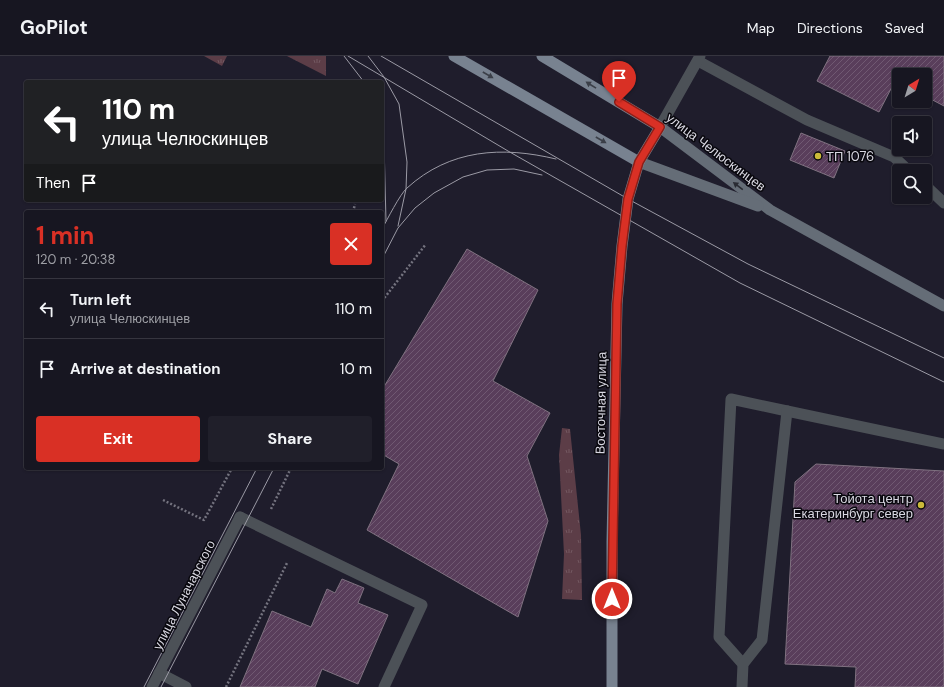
<!DOCTYPE html>
<meta charset="utf-8">
<style>
body{margin:0;font-family:"DM Sans",sans-serif;background:#201f2a;color:#f1f3f6;height:100vh;display:flex;flex-direction:column;font-size:15px;white-space:nowrap}
*{box-sizing:border-box;margin:0}
p{font-size:13px;color:#9e9fa5}
.icon{flex:none;width:22px;height:22px;fill:none;stroke:currentColor;stroke-width:2;stroke-linecap:round;stroke-linejoin:round}
.map{position:relative;flex:1;overflow:hidden}
.side{position:absolute;left:24px;top:154px;width:360px;height:260px;display:flex;flex-direction:column;background:#171621;border-radius:4px;box-shadow:0 1px 3px #0004,0 0 0 1px #36353f}
.side>*{flex:none}
.top-card{position:absolute;left:24px;top:24px;width:360px;height:122px;border-radius:4px;box-shadow:0 1px 3px #0004,0 0 0 1px #36353f;background:#202124;color:#fff;overflow:hidden}
.needle{width:26px;rotate:38deg}
.fabs{position:absolute;left:892px;top:12px;display:grid;gap:8px}
.fabs a{display:grid;place-items:center;width:40px;height:40px;border-radius:4px;background:#171621;box-shadow:0 1px 3px #0004,0 0 0 1px #36353f;font-size:20px}
.pin{position:absolute;display:grid;place-items:center;width:34px;height:34px;color:#fff;margin:-41px -17px;border-radius:50% 50% 50% 0;rotate:-45deg;box-shadow:0 0 4px #0007}
.pin .icon{rotate:45deg}
.me{position:absolute;width:44px;margin:-22px;rotate:0deg;stroke-linejoin:round;filter:drop-shadow(0 0 3px #0008)}
.turn{display:flex;align-items:center;gap:14px;height:84px;padding:0 12px;font-size:18px}
.turn .icon{width:52px;height:52px;stroke-width:2.5}
.turn b{display:block;font-size:28px;line-height:34px}
.then{display:flex;align-items:center;height:38px;padding:0 12px;background:#0003;gap:8px;font-size:15px}
.round{display:grid;place-items:center;flex:none;width:42px;height:42px;border-radius:4px;background:#201f2a}
.summary{display:flex;align-items:center;justify-content:space-between;height:68px;padding:0 12px}
h1{font-size:24px;font-weight:700;line-height:30px;color:#d93025}
.cta{display:flex;gap:8px;margin-top:auto;padding:8px 12px}
.cta a{flex:1;height:46px;border-radius:4px;background:#d93025;color:#fff;font-size:16px;font-weight:700;line-height:46px;text-align:center}
.cta a+a{background:#201f2a;color:#f1f3f6}
ul{padding:0;list-style:none}
li{display:flex;align-items:center;gap:12px;height:60px;padding:0 12px;border-top:1px solid #36353f}
li div{flex:1}
li b{display:block;font-size:15px}
li em{font-style:normal}
header{display:flex;align-items:center;gap:24px;box-sizing:border-box;height:56px;padding:0 20px;background:#171621;border-bottom:1px solid #36353f}
header strong{font-size:19px}
nav{display:flex;gap:22px;margin-inline-start:auto;font-size:14px}
.map>svg:first-child{display:block}
</style>
<header>
<strong>GoPilot</strong>
<nav><a>Map</a><a>Directions</a><a>Saved</a></nav>
</header>
<div class="map">
<svg width="944" height="631" viewBox="0 0 944 631">
<defs>
<pattern id="grass-tufts" width="24" height="20" patternUnits="userSpaceOnUse"><rect width="24" height="20" fill="#5c3d47"/><path d="M3 7l-1-3M5 7V3M7 7l1-3M15 17l-1-3M17 17v-4M19 17l1-3" fill="none" stroke="#735861"/></pattern>
<pattern id="building-hatch" width="6" height="6" patternUnits="userSpaceOnUse"><rect width="6" height="6" fill="#593e5b"/><path d="M-1 1l2-2M0 6l6-6M5 7l2-2" fill="none" stroke="#705972"/></pattern>
</defs>
<rect width="100%" height="100%" fill="#1f1d2c"/>
<g fill="url(#grass-tufts)">
<polygon points="204,0 227,0 222,10"/>
<polygon points="287,0 326,0 326,20"/>
<polygon points="562,372 570,373 581,479 582,544 562,543 564,498 559,399"/>
</g>
<g fill="url(#building-hatch)" stroke="#807281">
<polygon points="830,0 944,0 944,50 925,40 925,19 899,19 899,27 895,25 879,56 817,25"/>
<polygon points="801,77 845,95 834,122 790,104"/>
<polygon points="467,193 538,234 493,325 550,357 527,400 548,465 518,561 367,474 399,408 382,398 382,334"/>
<polygon points="816,408 944,415 944,631 855,631 856,611 785,608 795,426"/>
<polygon points="342,523 364,532 358,547 388,559 358,628 322,613 315,631 240,631 272,555 311,571 327,533 335,537"/>
</g>
<g fill="none" stroke-linecap="round" stroke-linejoin="round">
<g stroke="#74737f" stroke-width="2.5" stroke-dasharray="2 2" stroke-linecap="butt">
<polyline points="353,156 355,148"/>
<polyline points="382,245 426,188"/>
<polyline points="163,444 204,464 232,412"/>
<polyline points="271,453 291,412"/>
<polyline points="226,631 287,507"/>
</g>
<g stroke="#4c5157" stroke-width="11">
<polyline points="698,5 807,64 894,101 909,115"/>
<polyline points="660,71 700,0"/>
<polyline points="925,129 944,147"/>
<polyline points="240,461 422,549 384,631"/>
<polyline points="743,608 719,581 731,343 787,355"/>
<polyline points="159,617 186,631"/>
<polyline points="742,631 743,608 762,584 787,355 944,388"/>
</g>
<polyline stroke="#4c5157" stroke-width="11" points="152,631 240,461"/>
<g stroke="#656d77" stroke-width="11">
<polyline points="660,71 770,154 944,250"/>
<polyline points="639,106 758,150"/>
</g>
<g stroke="#788290" stroke-width="11">
<polyline points="454,0 639,106"/>
<polyline points="542,0 660,71 639,106 628,143 622,190 617,248 612,486 612,631"/>
</g>
<g stroke="#9b9aa5" stroke-width="1">
<polyline points="344,0 364,26"/>
<polyline points="348,0 508,95 740,227 944,326"/>
<polyline points="368,0 384,21 399,48 407,106 406,133 398,170"/>
<polyline points="381,0 628,143 748,208 944,302"/>
<polyline points="382,66 384,86 386,165"/>
<path d="M382 173C387 164 400 138 407 132 450 93 502 90 556 103"/>
<polyline points="382,203 398,172 415,152 434,137 463,121 487,114 514,113 542,119"/>
<polyline points="144,631 257,412"/>
<polyline points="161,631 274,412"/>
</g>
</g>
<defs><path id="oneway-solid" d="M-6-.8H1V-3.2L6.5 0L1 3.2V.8H-6Z"/></defs>
<g fill="#3b3f48">
<use href="#oneway-solid" transform="translate(488 19) rotate(30)"/>
<use href="#oneway-solid" transform="translate(591 29) rotate(-148)"/>
<use href="#oneway-solid" transform="translate(601 84) rotate(30)"/>
</g>
<use fill="#292b33" href="#oneway-solid" transform="translate(738 130) rotate(-143)"/>
<g fill="none" stroke-linecap="round" stroke-linejoin="round">
<defs>
<polyline id="route" points="612,543 617,248 622,190 628,143 639,106 660,71 619,46"/>
</defs>
<use href="#route" stroke="#8d1f18" stroke-width="10"/>
<use href="#route" stroke="#d93025" stroke-width="7"/>
</g>
<g fill="#cbba39" stroke="#09080e" stroke-width="1.5">
<circle cx="818" cy="100" r="4"/>
<circle cx="921" cy="449" r="4"/>
</g>
<g text-anchor="middle" dominant-baseline="central" stroke-width="3" stroke-linejoin="round" paint-order="stroke">
<g font-size="13" fill="#d9d8e2" stroke="#09080e">
<text transform="translate(716 96) rotate(37)">улица Челюскинцев</text>
<text transform="translate(601 347) rotate(-89)">Восточная улица</text>
<text transform="translate(184 539) rotate(-63)">улица Луначарского</text>
</g>
<g font-size="13" fill="#d9d8e2" stroke="#09080e" text-anchor="start">
<text x="826" y="100">ТП 1076</text>
<text x="913" y="442" text-anchor="end">Тойота центр<tspan x="913" dy="15">Екатеринбург север</tspan></text>
</g>
</g>
</svg>
<div class="fabs">
<a><svg class="needle" viewBox="-14 -14 28 28"><path d="M0-13l5 13h-10z" fill="#e53935"/><path d="M0 13l5-13h-10z" fill="#9e9fa5"/></svg></a>
<a><svg class="icon" aria-label="sound" viewBox="0 0 24 24"><path d="M4 9h4l5-4v14l-5-4H4zM17 9q2 3 0 6"/></svg></a>
<a><svg class="icon" aria-label="search" viewBox="0 0 24 24"><circle cx="10" cy="10" r="6"/><path d="M15 15l6 6"/></svg></a>
</div>
<div class="pin" style="left:619px;top:46px;background:#d93025"><svg class="icon" aria-label="arrive" viewBox="0 0 24 24"><path d="M6 21V4h12l-3 4 3 4H6"/></svg></div>
<svg class="me" style="left:612px;top:543px" viewBox="-20 -20 40 40"><circle r="17" fill="#d93025" stroke="#fff" stroke-width="3"/><path d="M0-11L8 9 0 5-8 9z" fill="#fff"/></svg>
<div class="top-card">
<div class="turn"><svg class="icon" aria-label="left" viewBox="0 0 24 24"><path d="M17 20v-9H6M10 6l-5 5 5 5"/></svg><div><b>110 m</b>улица Челюскинцев</div></div>
<div class="then">Then<svg class="icon" aria-label="arrive" viewBox="0 0 24 24"><path d="M6 21V4h12l-3 4 3 4H6"/></svg></div>
</div>
<section class="side">
<div class="summary"><div><h1>1 min</h1><p>120 m · 20:38</p></div><a class="round" style="background:#d93025;color:#fff"><svg class="icon" aria-label="close" viewBox="0 0 24 24"><path d="M6 6l12 12M18 6L6 18"/></svg></a></div>
<ul>
<li><svg class="icon" aria-label="left" viewBox="0 0 24 24"><path d="M17 20v-9H6M10 6l-5 5 5 5"/></svg><div><b>Turn left</b><p>улица Челюскинцев</p></div><em>110 m</em></li>
<li><svg class="icon" aria-label="arrive" viewBox="0 0 24 24"><path d="M6 21V4h12l-3 4 3 4H6"/></svg><div><b>Arrive at destination</b></div><em>10 m</em></li>
</ul>
<div class="cta"><a>Exit</a><a>Share</a></div>
</section>
</div>
